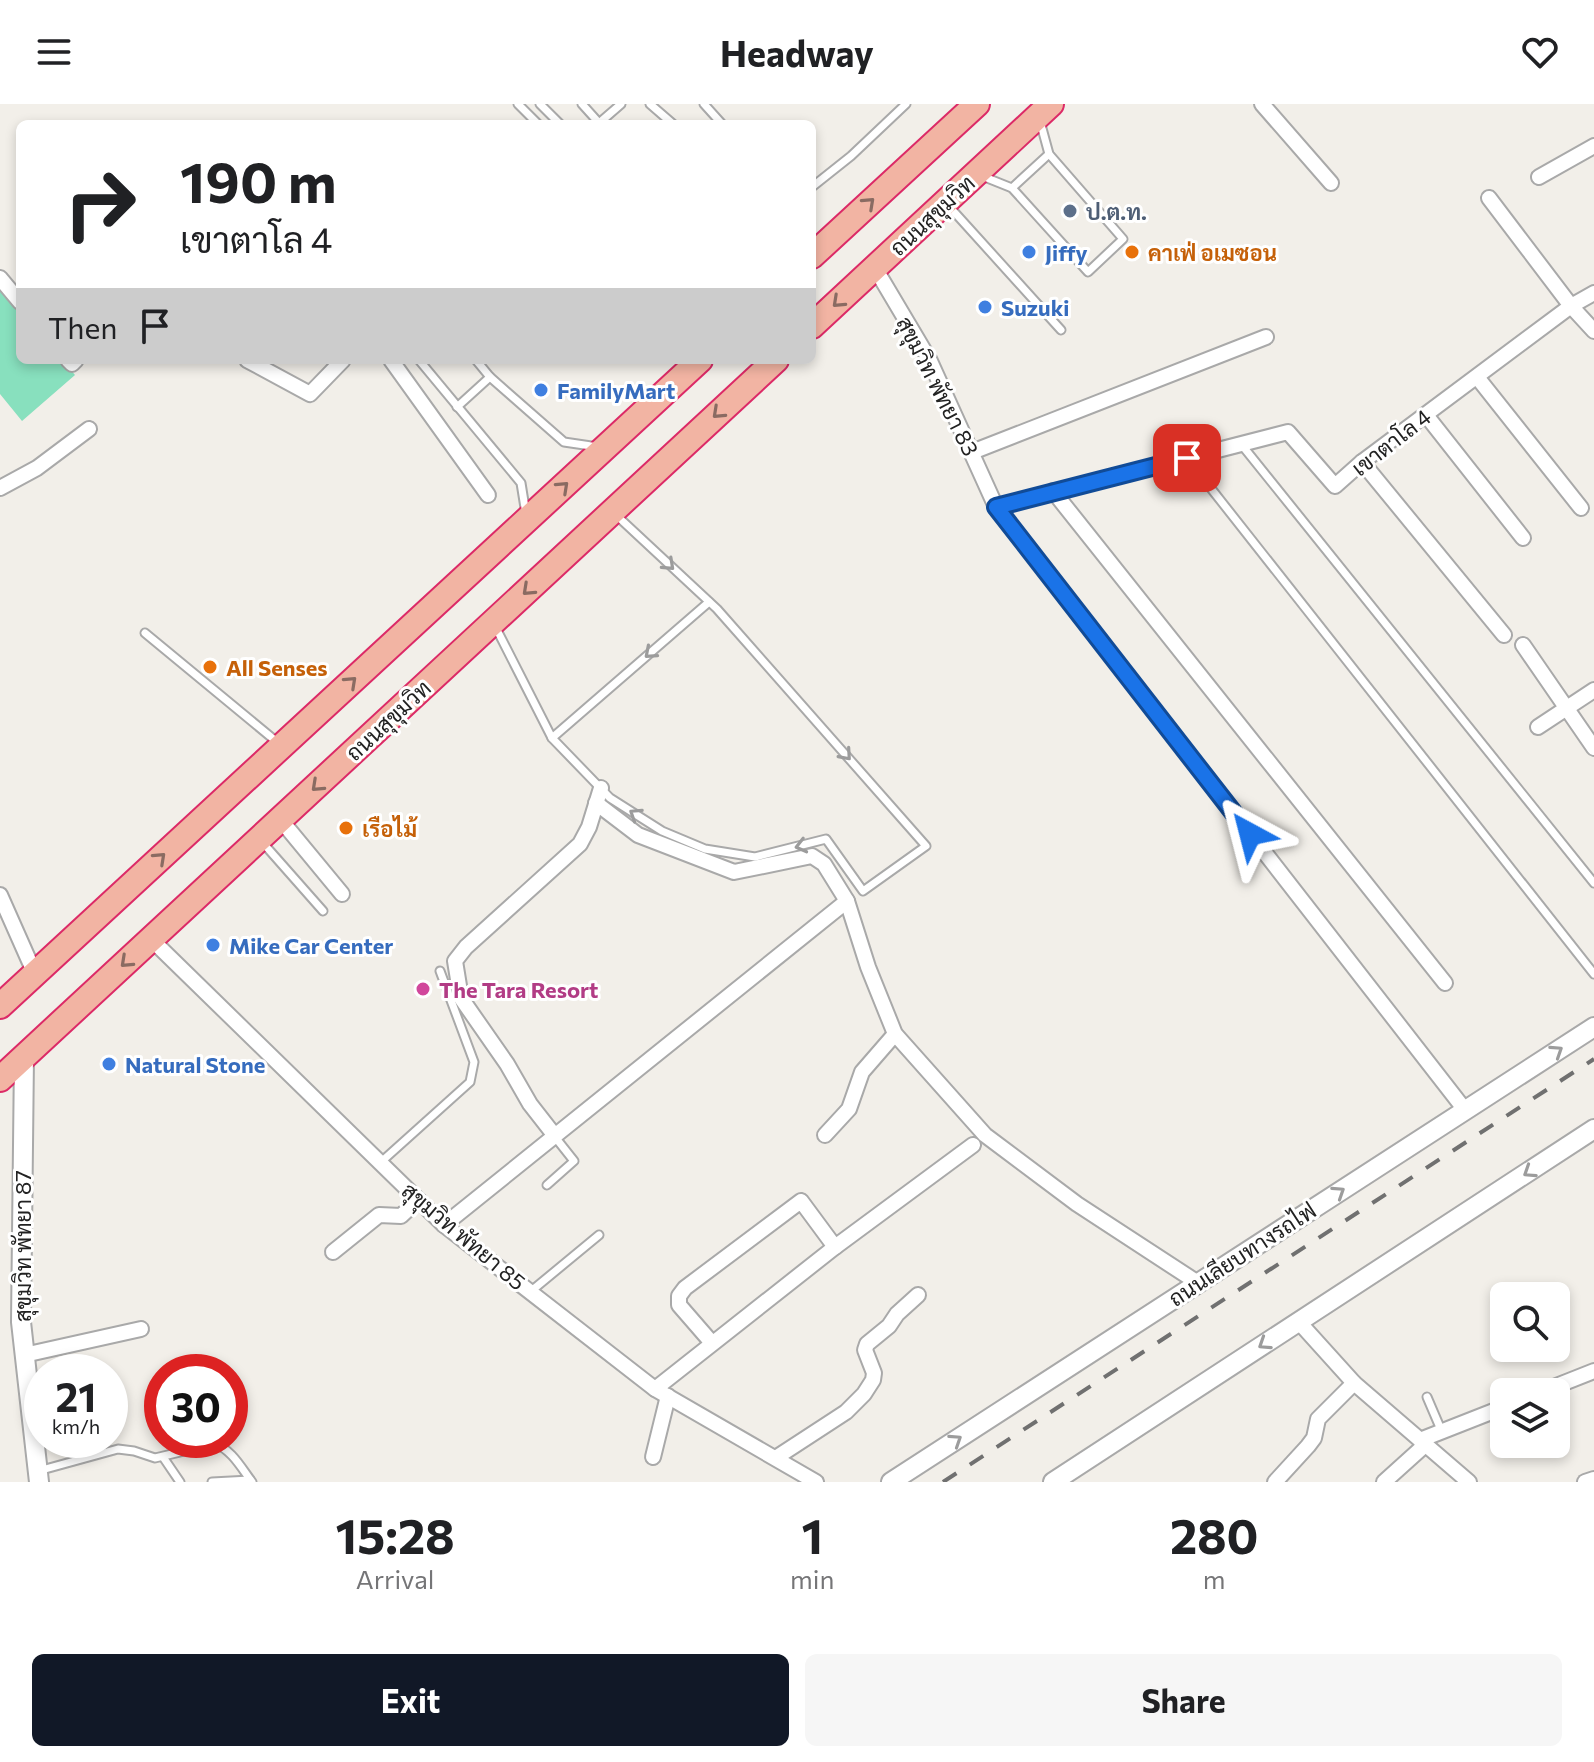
<!DOCTYPE html>
<meta charset="utf-8">
<style>
body{margin:0;font-family:Commissioner,Sarabun,sans-serif;background:#f6f6f6;color:#202124;height:100vh;display:flex;flex-direction:column;font-size:30px;white-space:nowrap}
*{box-sizing:border-box;margin:0}
p{font-size:26px;color:#757577}
.icon{flex:none;width:44px;height:44px;fill:none;stroke:currentColor;stroke-width:2;stroke-linecap:round;stroke-linejoin:round}
.map{position:relative;height:1378px;overflow:hidden}
.panel{display:flex;flex-direction:column;background:#fff;flex:1}
.panel>*{flex:none}
.hud{position:absolute;left:16px;top:16px;width:800px;height:244px;border-radius:12px;box-shadow:0 4px 12px #0003;background:#fff;color:#202124;overflow:hidden}
.buttons{position:absolute;left:1490px;top:1178px;display:grid;gap:16px}
.buttons a{display:grid;place-items:center;width:80px;height:80px;border-radius:12px;background:#fff;box-shadow:0 4px 12px #0003;font-size:40px}
.speed{position:absolute;left:24px;top:1250px;display:flex;gap:16px;font-size:40px;font-weight:700;text-align:center}
.speed>*{display:grid;place-content:center;width:104px;height:104px;border-radius:50%;background:#fff;box-shadow:0 4px 12px #0003;line-height:1}
.speed small{font-size:20px;font-weight:400}
.speed .limit{border:12px solid #d22;background:#fff;color:#111}
.pin{position:absolute;display:grid;place-items:center;width:68px;height:68px;color:#fff;margin:-34px;border-radius:16px;box-shadow:0 4px 12px #0006}
.me{position:absolute;width:88px;margin:-44px;rotate:322deg;stroke-linejoin:round;filter:drop-shadow(0 0 6px #0008)}
.turn{display:flex;align-items:center;gap:28px;height:168px;padding:0 32px;font-size:36px}
.turn .icon{width:104px;height:104px;stroke-width:2.5}
.turn b{display:block;font-size:56px;line-height:68px}
.then{display:flex;align-items:center;height:76px;padding:0 32px;background:#0003;gap:16px;font-size:30px}
.eta{display:flex;justify-content:space-evenly;align-items:center;height:136px;text-align:center}
.eta b{font-size:48px;font-weight:700;line-height:56px}
.button{display:flex;gap:16px;margin-top:auto;padding:16px 32px}
.button a{flex:1;height:92px;border-radius:12px;background:#111827;color:#fff;font-size:32px;font-weight:700;line-height:92px;text-align:center}
.button a+a{background:#f6f6f6;color:#202124}
header{display:flex;justify-content:space-between;align-items:center;height:104px;padding:0 32px;background:#fff;font-size:36px;font-weight:700}
.map>svg:first-child{display:block}
</style>
<header><svg class="icon" aria-label="menu" viewBox="0 0 24 24"><path d="M4 6h16M4 12h16M4 18h16"/></svg>Headway<svg class="icon" aria-label="heart" viewBox="0 0 24 24"><path d="M12 20l-8-8c-3-5 5-10 8-4 3-6 11-1 8 4z"/></svg></header>
<div class="map">
<svg width="1594" height="1378" viewBox="0 0 1594 1378">
<rect width="100%" height="100%" fill="#f2efe9"/>
<polygon fill="#88e0be" points="0,182 20,206 20,256 62,256 75,271 22,317 0,290"/>
<g fill="none" stroke-linecap="round" stroke-linejoin="round">
<defs>
<g id="service">
<polyline points="518,0 538,20"/>
<polyline points="540,0 560,20"/>
<polyline points="582,0 600,20"/>
<polyline points="650,0 673,20"/>
<polyline points="704,0 722,20"/>
<polyline points="598,20 621,0"/>
<polyline points="982,72 1012,84 1088,168 1123,135 1049,50 1040,17"/>
<polyline points="812,83 851,52 906,0"/>
<polyline points="1012,84 1049,50"/>
<polyline points="947,100 1061,226"/>
<polyline points="419,256 521,379 526,410"/>
<polyline points="476,256 490,273"/>
<polyline points="457,303 490,273 564,338 598,343"/>
<polyline points="1241,340 1594,779"/>
<polyline points="1187,354 1594,870"/>
<polyline points="496,524 552,634 610,694 662,727 705,745 755,753 826,735 863,787 926,742 717,505 615,410"/>
<polyline points="145,529 277,638"/>
<polyline points="552,634 709,498"/>
<polyline points="263,739 323,807"/>
<polyline points="381,1058 470,978 474,958 440,867"/>
<polyline points="547,1081 574,1057 555,1033"/>
<polyline points="530,1188 599,1131"/>
<polyline points="1427,1293 1442,1328"/>
<polyline points="163,1353 180,1378"/>
<path d="M38 1367 118 1345 134 1347 155 1354 214 1340C231 1344 242 1365 252 1378"/>
<polyline points="212,1378 250,1376"/>
</g>
<g id="minor">
<polyline points="1262,0 1331,79"/>
<polyline points="1539,73 1594,42"/>
<polyline points="1489,94 1571,202 1594,227"/>
<polyline points="875,164 929,255 996,403 1465,1006"/>
<polyline points="0,174 20,198"/>
<polyline points="68,256 72,260 76,256"/>
<polyline points="247,256 310,290 343,256"/>
<polyline points="391,256 488,391"/>
<polyline points="1477,273 1581,404"/>
<polyline points="1426,311 1523,434"/>
<polyline points="972,348 1266,233"/>
<polyline points="1362,358 1504,531"/>
<polyline points="0,384 37,364 89,325"/>
<polyline points="1053,387 1445,879"/>
<polyline points="996,403 1288,328 1335,382 1362,358 1571,202 1594,189"/>
<polyline points="1523,541 1594,644"/>
<polyline points="1538,623 1594,586"/>
<polyline points="280,715 342,790"/>
<polyline points="0,791 35,870"/>
<polyline points="847,797 868,863 895,930 985,1031 1077,1100 1198,1179"/>
<polyline points="151,835 444,1121 655,1285 816,1378"/>
<polyline points="825,1031 849,1005 862,968 895,930"/>
<polyline points="555,1032 530,1000 507,960 461,894 455,857 466,843 580,740 589,723 601,684"/>
<polyline points="444,1121 847,797 824,760 812,752 734,768 638,731 596,699"/>
<polyline points="333,1148 379,1111 401,1112 418,1096"/>
<polyline points="1298,1217 1354,1279 1469,1378"/>
<polyline points="712,1239 679,1201 679,1192 685,1184 801,1097 835,1143"/>
<polyline points="24,1251 141,1225"/>
<polyline points="655,1285 835,1143 973,1041"/>
<polyline points="1541,1288 1594,1267"/>
<polyline points="1420,1336 1504,1303"/>
<polyline points="653,1353 668,1292"/>
<polyline points="777,1353 846,1308 864,1290 873,1276 874,1269 865,1246 867,1240 889,1222 897,1210 918,1191"/>
<polyline points="1275,1378 1308,1342 1314,1334 1318,1315 1354,1279"/>
<polyline points="1384,1378 1425,1341"/>
<polyline points="1585,1378 1594,1375"/>
</g>
<g id="tertiary">
<polyline points="24,953 21,1218 39,1378"/>
<polyline points="891,1378 1594,923"/>
<polyline points="1053,1378 1594,1025"/>
</g>
<g id="trunk">
<polyline points="812,152 977,0"/>
<polyline points="812,222 1051,0"/>
<polyline points="0,902 700,256"/>
<polyline points="0,975 776,256"/>
</g>
</defs>
<use href="#service" stroke="#a9a9a9" stroke-width="11"/>
<use href="#minor" stroke="#a9a9a9" stroke-width="18"/>
<use href="#tertiary" stroke="#a9a9a9" stroke-width="22"/>
<use href="#trunk" stroke="#dc2a67" stroke-width="28"/>
<use href="#service" stroke="#fff" stroke-width="7"/>
<use href="#minor" stroke="#fff" stroke-width="14"/>
<use href="#tertiary" stroke="#fff" stroke-width="18"/>
<use href="#trunk" stroke="#f2b4a3" stroke-width="24"/>
<polyline stroke="#707070" stroke-width="4" stroke-dasharray="16 16" stroke-linecap="butt" points="943,1378 1594,955"/>
</g>
<defs><path id="oneway-chevron" d="M-2-3.5L2.5 0L-2 3.5" fill="none" stroke-width="1.6" stroke-linecap="round" stroke-linejoin="round" transform="scale(2)"/></defs>
<g stroke="#8a6b62">
<use href="#oneway-chevron" transform="translate(869 99) rotate(-43)"/>
<use href="#oneway-chevron" transform="translate(838 198) rotate(137)"/>
<use href="#oneway-chevron" transform="translate(718 309) rotate(137)"/>
<use href="#oneway-chevron" transform="translate(563 383) rotate(-43)"/>
<use href="#oneway-chevron" transform="translate(528 486) rotate(137)"/>
<use href="#oneway-chevron" transform="translate(351 578) rotate(-43)"/>
<use href="#oneway-chevron" transform="translate(317 682) rotate(137)"/>
<use href="#oneway-chevron" transform="translate(160 754) rotate(-43)"/>
<use href="#oneway-chevron" transform="translate(126 858) rotate(137)"/>
</g>
<g stroke="#9c9c9c">
<use href="#oneway-chevron" transform="translate(669 461) rotate(43)"/>
<use href="#oneway-chevron" transform="translate(650 549) rotate(139)"/>
<use href="#oneway-chevron" transform="translate(846 651) rotate(49)"/>
<use href="#oneway-chevron" transform="translate(635 710) rotate(-147)"/>
<use href="#oneway-chevron" transform="translate(801 742) rotate(166)"/>
<use href="#oneway-chevron" transform="translate(1557 947) rotate(-33)"/>
<use href="#oneway-chevron" transform="translate(1529 1068) rotate(147)"/>
<use href="#oneway-chevron" transform="translate(1339 1088) rotate(-33)"/>
<use href="#oneway-chevron" transform="translate(1264 1240) rotate(147)"/>
<use href="#oneway-chevron" transform="translate(956 1336) rotate(-33)"/>
</g>
<g fill="none" stroke-linecap="round" stroke-linejoin="round">
<defs>
<polyline id="route" points="1187,354 996,403 1250,730"/>
</defs>
<use href="#route" stroke="#114b97" stroke-width="20"/>
<use href="#route" stroke="#1a73e8" stroke-width="14"/>
</g>
<circle fill="#5c6f8a" stroke="#fff" stroke-width="3" cx="1070" cy="107" r="8"/>
<g fill="#3f7fe0" stroke="#fff" stroke-width="3">
<circle cx="1029" cy="148" r="8"/>
<circle cx="985" cy="203" r="8"/>
<circle cx="541" cy="286" r="8"/>
<circle cx="213" cy="841" r="8"/>
<circle cx="109" cy="960" r="8"/>
</g>
<g fill="#e8710a" stroke="#fff" stroke-width="3">
<circle cx="1132" cy="148" r="8"/>
<circle cx="210" cy="563" r="8"/>
<circle cx="346" cy="724" r="8"/>
</g>
<circle fill="#d1479c" stroke="#fff" stroke-width="3" cx="423" cy="885" r="8"/>
<g text-anchor="middle" dominant-baseline="central" stroke-width="6" stroke-linejoin="round" paint-order="stroke">
<g font-size="22" font-weight="bold" fill="#4e5e75" stroke="#fff" text-anchor="start">
<text x="1086" y="107">ป.ต.ท.</text>
</g>
<g font-size="22" fill="#222" stroke="#fff">
<text transform="translate(932 111) rotate(-43)">ถนนสุขุมวิท</text>
<text transform="translate(938 282) rotate(63)">สุขุมวิท พัทยา 83</text>
<text transform="translate(1391 338) rotate(-38)">เขาตาโล 4</text>
<text transform="translate(388 616) rotate(-43)">ถนนสุขุมวิท</text>
<text transform="translate(464 1132) rotate(40)">สุขุมวิท พัทยา 85</text>
<text transform="translate(22 1142) rotate(-90)">สุขุมวิท พัทยา 87</text>
<text transform="translate(1242 1150) rotate(-33)">ถนนเลียบทางรถไฟ</text>
</g>
<g font-size="22" font-weight="bold" fill="#366cbe" stroke="#fff" text-anchor="start">
<text x="1045" y="148">Jiffy</text>
<text x="1001" y="203">Suzuki</text>
<text x="557" y="286">FamilyMart</text>
<text x="229" y="841">Mike Car Center</text>
<text x="125" y="960">Natural Stone</text>
</g>
<g font-size="22" font-weight="bold" fill="#c56008" stroke="#fff" text-anchor="start">
<text x="1148" y="148">คาเฟ่ อเมซอน</text>
<text x="226" y="563">All Senses</text>
<text x="362" y="724">เรือไม้</text>
</g>
<g font-size="22" font-weight="bold" fill="#b23c85" stroke="#fff" text-anchor="start">
<text x="439" y="885">The Tara Resort</text>
</g>
</g>
</svg>
<div class="buttons">
<a><svg class="icon" aria-label="search" viewBox="0 0 24 24"><circle cx="10" cy="10" r="6"/><path d="M15 15l6 6"/></svg></a>
<a><svg class="icon" aria-label="layers" viewBox="0 0 24 24"><path d="M12 4l9 5-9 5-9-5zM3 14l9 5 9-5"/></svg></a>
</div>
<div class="speed"><div>21<small>km/h</small></div><div class="limit">30</div></div>
<div class="pin" style="left:1187px;top:354px;background:#d93025"><svg class="icon" aria-label="arrive" viewBox="0 0 24 24"><path d="M6 21V4h12l-3 4 3 4H6"/></svg></div>
<svg class="me" style="left:1250px;top:730px" viewBox="-20 -20 40 40"><path d="M0-17L14 15 0 8-14 15z" fill="#1a73e8" stroke="#fff" stroke-width="4"/></svg>
<div class="hud">
<div class="turn"><svg class="icon" aria-label="right" viewBox="0 0 24 24"><path d="M7 20v-9h11M14 6l5 5-5 5"/></svg><div><b>190 m</b>เขาตาโล 4</div></div>
<div class="then">Then<svg class="icon" aria-label="arrive" viewBox="0 0 24 24"><path d="M6 21V4h12l-3 4 3 4H6"/></svg></div>
</div>
</div>
<section class="panel">
<div class="eta">
<div><b>15:28</b><p>Arrival</p></div>
<div><b>1</b><p>min</p></div>
<div><b>280</b><p>m</p></div>
</div>
<div class="button"><a>Exit</a><a>Share</a></div>
</section>
